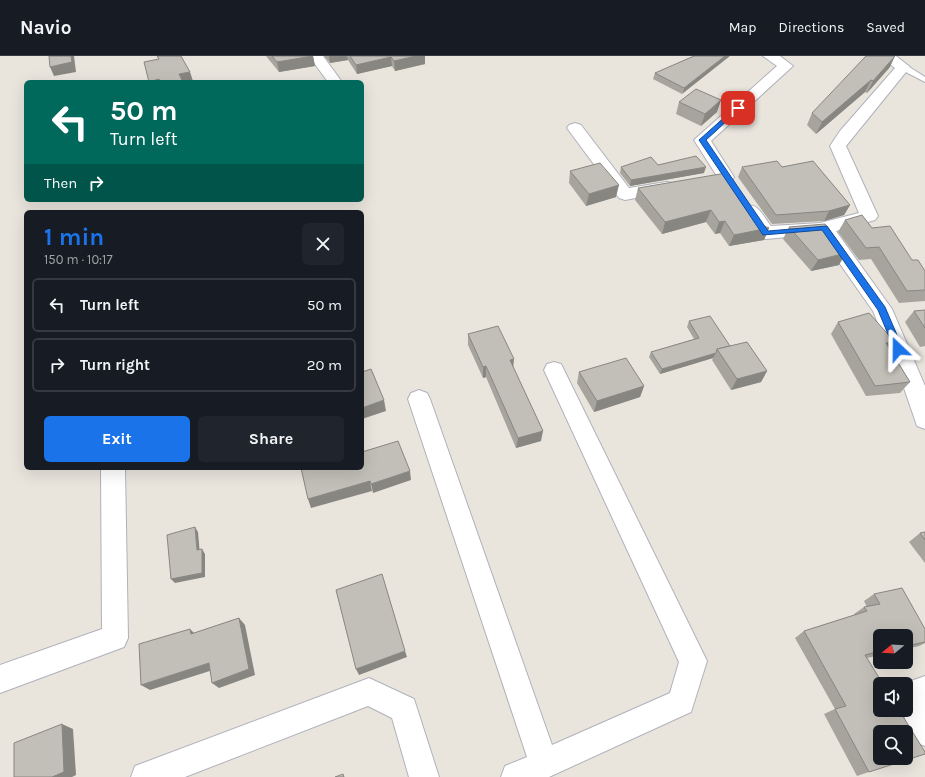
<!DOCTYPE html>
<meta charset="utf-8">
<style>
body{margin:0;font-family:Karla,sans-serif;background:#20242c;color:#f1f3f6;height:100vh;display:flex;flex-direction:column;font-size:15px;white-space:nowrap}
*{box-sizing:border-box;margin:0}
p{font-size:13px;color:#9ea1a6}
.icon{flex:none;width:22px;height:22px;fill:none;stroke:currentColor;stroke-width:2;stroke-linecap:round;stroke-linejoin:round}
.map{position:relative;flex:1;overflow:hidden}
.drawer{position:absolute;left:24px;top:154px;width:340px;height:260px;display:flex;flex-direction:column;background:#171b24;border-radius:6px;box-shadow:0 4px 16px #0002}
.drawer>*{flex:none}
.banner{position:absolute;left:24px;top:24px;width:340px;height:122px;border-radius:6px;box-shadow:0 4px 16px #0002;background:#00695c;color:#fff;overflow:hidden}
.needle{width:26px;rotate:252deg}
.tools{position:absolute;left:873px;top:573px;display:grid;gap:8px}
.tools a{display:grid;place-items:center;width:40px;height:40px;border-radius:6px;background:#171b24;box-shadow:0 4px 16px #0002;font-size:20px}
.pin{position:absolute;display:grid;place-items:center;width:34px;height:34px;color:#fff;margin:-17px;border-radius:8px;box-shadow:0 2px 6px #0006}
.me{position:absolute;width:44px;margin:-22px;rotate:337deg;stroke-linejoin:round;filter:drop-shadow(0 0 3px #0008)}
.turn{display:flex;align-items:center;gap:14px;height:84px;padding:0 20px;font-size:18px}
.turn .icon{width:52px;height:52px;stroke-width:2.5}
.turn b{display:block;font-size:28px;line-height:34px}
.then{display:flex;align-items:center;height:38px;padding:0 20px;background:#0003;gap:8px;font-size:15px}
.round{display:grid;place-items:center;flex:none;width:42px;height:42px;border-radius:6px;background:#20242c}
.headline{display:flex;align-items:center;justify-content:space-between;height:68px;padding:0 20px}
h1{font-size:24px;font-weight:700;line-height:30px;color:#1a73e8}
.button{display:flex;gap:8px;margin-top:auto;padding:8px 20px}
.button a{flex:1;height:46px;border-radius:6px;background:#1a73e8;color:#fff;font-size:16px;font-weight:700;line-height:46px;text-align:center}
.button a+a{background:#20242c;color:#f1f3f6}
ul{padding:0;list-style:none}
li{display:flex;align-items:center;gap:12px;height:54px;margin:0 8px 6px;padding:0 12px;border:2px solid #363941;border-radius:6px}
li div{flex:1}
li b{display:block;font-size:15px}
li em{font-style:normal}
header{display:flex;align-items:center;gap:24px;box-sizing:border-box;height:56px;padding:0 20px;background:#171b24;border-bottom:1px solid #363941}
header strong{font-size:19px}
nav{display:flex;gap:22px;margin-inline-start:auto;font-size:14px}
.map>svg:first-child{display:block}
</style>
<header>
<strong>Navio</strong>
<nav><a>Map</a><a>Directions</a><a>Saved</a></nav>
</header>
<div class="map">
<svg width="925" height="721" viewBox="0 0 925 721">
<rect width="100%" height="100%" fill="#e9e5dd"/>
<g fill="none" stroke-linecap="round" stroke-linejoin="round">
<defs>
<polygon id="service" points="900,9 906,9 925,21 925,26 900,13"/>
<g id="minor">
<polygon points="309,0 323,0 342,26 328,26"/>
<polygon points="763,0 780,0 793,10 711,85 734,121 732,125 726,126 720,125 694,84 777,10"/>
<path d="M879 0H896L910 11 846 90 878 160 875 164 836 175 892 253 925 330V373L917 370 904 332 873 255 819 178 766 183 760 181 741 154 744 150C758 146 763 160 771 170L820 167 859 157 830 90 840 75 895 12Z"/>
<polygon points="575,67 581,69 629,132 666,126 672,127 675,131 672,135 625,144 619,142 567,72 569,69"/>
<polygon points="554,306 561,308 564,314 707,605 691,656 549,721 501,721 505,710 527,701 408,343 411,337 419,334 427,337 430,343 552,689 670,637 679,606 544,314 547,308"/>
<polygon points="101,412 125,412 128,582 124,591 0,637 0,609 102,573"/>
<polygon points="925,620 925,690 915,686 905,665 904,654 906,654 906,631 908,626"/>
<polygon points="369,622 414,643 439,721 409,721 392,662 368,650 185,721 131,721 135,710"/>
</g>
</defs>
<use href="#service" stroke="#b0b1bb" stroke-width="2"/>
<use href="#minor" stroke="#b0b1bb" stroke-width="2"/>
<use href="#service" fill="#fff" fill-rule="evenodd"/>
<use href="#minor" fill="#fff" fill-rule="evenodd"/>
</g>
<g fill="#a7a49e">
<polygon points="266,0 313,0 315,10 279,16"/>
<polygon points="324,0 425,0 425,8 395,15 392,10 357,18 348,4 330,7"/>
<polygon points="694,0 682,38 653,23 655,17"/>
<polygon points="890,11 867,37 865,36 816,78 807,69 812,57"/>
<polygon points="679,46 717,56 701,70 676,58"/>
<polygon points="658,109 704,117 630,130 620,117 621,111"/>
<polygon points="742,111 782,111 850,149 844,159 824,165 772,168 738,121"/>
<polygon points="570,115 616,141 586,150 569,127"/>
<polygon points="638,132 764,170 769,172 764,184 729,190 720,177 715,178 706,166 662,178 635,144"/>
<polygon points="845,164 872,172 925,215 925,245 899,247 871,203 859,204 838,176"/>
<polygon points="789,171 839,209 811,215 783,183"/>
<polygon points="925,254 925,290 920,291 905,266 914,255"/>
<polygon points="689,265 730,290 767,315 761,326 731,334 712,304 713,302 660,318 649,301 651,296 694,283 687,271"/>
<polygon points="838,266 889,292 910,326 900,337 866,340 831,278"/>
<polygon points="468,278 541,385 516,392 486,321 483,322 468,289"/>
<polygon points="579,316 644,330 640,341 594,356 577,327"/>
<polygon points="925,476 925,507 909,486 920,477"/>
<polygon points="874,538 925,573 925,587 919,590 906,593 906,580 880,580 880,599 867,602 869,716 857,720 824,658 835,653 795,582 804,575 854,559 854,558 864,551 867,551 864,545"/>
</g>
<g fill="#888681">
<polygon points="71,0 74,0 76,16 54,20 50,11"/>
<polygon points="313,0 315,10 279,16 277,6"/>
<polygon points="329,0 347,0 348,4 330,7"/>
<polygon points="416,0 425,0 425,8 395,15 394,5"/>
<polygon points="725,0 730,0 682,38 684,32"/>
<polygon points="895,0 890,11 867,37 873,25"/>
<polygon points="391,1 392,10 357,18 356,9"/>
<polygon points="190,16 193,25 187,26 181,26 179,18"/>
<polygon points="159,23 160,26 149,26"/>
<polygon points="871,24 865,36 816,78 822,66"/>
<polygon points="721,44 717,56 701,70 705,58"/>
<polygon points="706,111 704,117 630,130 631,124"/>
<polygon points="619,129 616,141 586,150 589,138"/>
<polygon points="850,149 844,159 824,165 829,155"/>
<polygon points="711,154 706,166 662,178 665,166"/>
<polygon points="725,165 720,177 715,178 719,166"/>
<polygon points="769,172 764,184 729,190 734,179"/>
<polygon points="846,197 839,209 811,215 818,204"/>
<polygon points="894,285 886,296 886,287"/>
<polygon points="716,297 713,302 660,318 662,313"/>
<polygon points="514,303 513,314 510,304"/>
<polygon points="486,310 486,321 483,322 483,311"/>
<polygon points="767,315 761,326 731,334 737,323"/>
<polygon points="644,330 640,341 594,356 597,345"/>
<polygon points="384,344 386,355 362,363 362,352"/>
<polygon points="543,375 541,385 516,392 518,382"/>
<polygon points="410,415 411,424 373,437 371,428"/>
<polygon points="370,425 372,435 311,452 308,443"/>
<polygon points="195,471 198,476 200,499 197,494"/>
<polygon points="202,493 205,498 205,521 175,527 171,523"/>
<polygon points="239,562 245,569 255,619 219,632 212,627"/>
<polygon points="190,573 197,580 191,578"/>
<polygon points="405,595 407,601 359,619 356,613"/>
<polygon points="209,607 216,613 150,634 141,629"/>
<polygon points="62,668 73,673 76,719 72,721 52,721"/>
</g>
<g fill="#c2bfb8" stroke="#888681" fill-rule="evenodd">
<polygon points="49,0 71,0 72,6 50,11"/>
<polygon points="157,0 181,0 190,16 179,18 183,26 160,26 159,23 149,26 144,6 159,3"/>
<polygon points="272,0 313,0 277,6"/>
<polygon points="350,0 416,0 394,5 391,1 356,9"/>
<polygon points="694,0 725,0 684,32 655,17"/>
<polygon points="866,0 895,0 873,25 871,24 822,66 812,57"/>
<polygon points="696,33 721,44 705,58 679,46"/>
<polygon points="696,100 706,111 631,124 621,111 651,101 658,109"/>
<polygon points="777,105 782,111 813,105 850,149 829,155 776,159 742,111"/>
<polygon points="600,107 619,129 589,138 570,115"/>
<polygon points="726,117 764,170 769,172 734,179 725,165 719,166 711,154 665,166 638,132"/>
<polygon points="862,159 872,172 890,170 912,204 918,204 925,215 925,234 907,235 879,191 866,192 845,164"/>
<polygon points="825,168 846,197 818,204 789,171"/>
<polygon points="925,254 925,272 914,255"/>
<polygon points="869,257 894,285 886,287 910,326 875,330 838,266"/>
<polygon points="710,260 730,290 717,293 716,297 662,313 651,296 699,282 689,265"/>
<polygon points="498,270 514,303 510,304 543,375 518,382 486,310 483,311 468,278"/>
<polygon points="747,286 767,315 737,323 717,293"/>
<polygon points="626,302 644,330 597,345 579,316"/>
<polygon points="371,313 384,344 362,352 362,316"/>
<polygon points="398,385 410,415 371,428 370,425 308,443 301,412 362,412 362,396"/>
<polygon points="195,471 197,494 202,493 202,517 171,523 167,479"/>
<polygon points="925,476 925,484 920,477"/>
<polygon points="382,518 405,595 356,613 336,534"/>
<path d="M902 532 925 573V586L906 590V580H880V595L865 599 883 628H880V654H899L925 696V698L869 716 835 653 846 650 804 575 867 555 864 551 880 548 874 538ZM880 676H906V702H880Z"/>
<polygon points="239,562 249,613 212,627 209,607 141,629 139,588 190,573 191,578"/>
<polygon points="62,668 64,716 52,721 14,721 14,687"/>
<polygon points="343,718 344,721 335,721"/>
</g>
<polygon fill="#1a73e8" stroke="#114b97" points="736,51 741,52 706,84 768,175 827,170 885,251 903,293 901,295 895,295 878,254 822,174 763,179 699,84"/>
</svg>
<div class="tools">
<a><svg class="needle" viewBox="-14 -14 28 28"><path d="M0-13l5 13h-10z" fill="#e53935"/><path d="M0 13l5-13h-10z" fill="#9ea1a6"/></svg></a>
<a><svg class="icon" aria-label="sound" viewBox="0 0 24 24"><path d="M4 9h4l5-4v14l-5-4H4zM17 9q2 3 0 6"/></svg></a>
<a><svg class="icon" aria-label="search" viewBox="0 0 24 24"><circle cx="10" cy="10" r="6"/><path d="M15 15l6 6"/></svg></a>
</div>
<div class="pin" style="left:738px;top:52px;background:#d93025"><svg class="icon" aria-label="arrive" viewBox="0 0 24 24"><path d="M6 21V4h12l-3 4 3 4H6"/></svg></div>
<svg class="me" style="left:898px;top:293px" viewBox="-20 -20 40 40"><path d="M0-17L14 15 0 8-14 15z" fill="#1a73e8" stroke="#fff" stroke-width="4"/></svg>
<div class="banner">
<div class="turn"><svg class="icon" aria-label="left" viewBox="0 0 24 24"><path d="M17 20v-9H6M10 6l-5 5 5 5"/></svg><div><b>50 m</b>Turn left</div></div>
<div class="then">Then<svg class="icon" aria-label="right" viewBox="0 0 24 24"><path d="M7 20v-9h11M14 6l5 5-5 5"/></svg></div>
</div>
<section class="drawer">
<div class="headline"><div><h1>1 min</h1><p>150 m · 10:17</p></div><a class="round"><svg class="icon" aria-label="close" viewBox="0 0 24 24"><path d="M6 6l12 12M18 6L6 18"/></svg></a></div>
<ul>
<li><svg class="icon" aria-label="left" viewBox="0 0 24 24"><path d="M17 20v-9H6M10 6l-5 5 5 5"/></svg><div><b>Turn left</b></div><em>50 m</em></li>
<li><svg class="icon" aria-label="right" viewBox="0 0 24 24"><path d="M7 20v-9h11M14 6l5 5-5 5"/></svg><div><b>Turn right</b></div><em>20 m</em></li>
</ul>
<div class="button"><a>Exit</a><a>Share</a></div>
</section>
</div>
